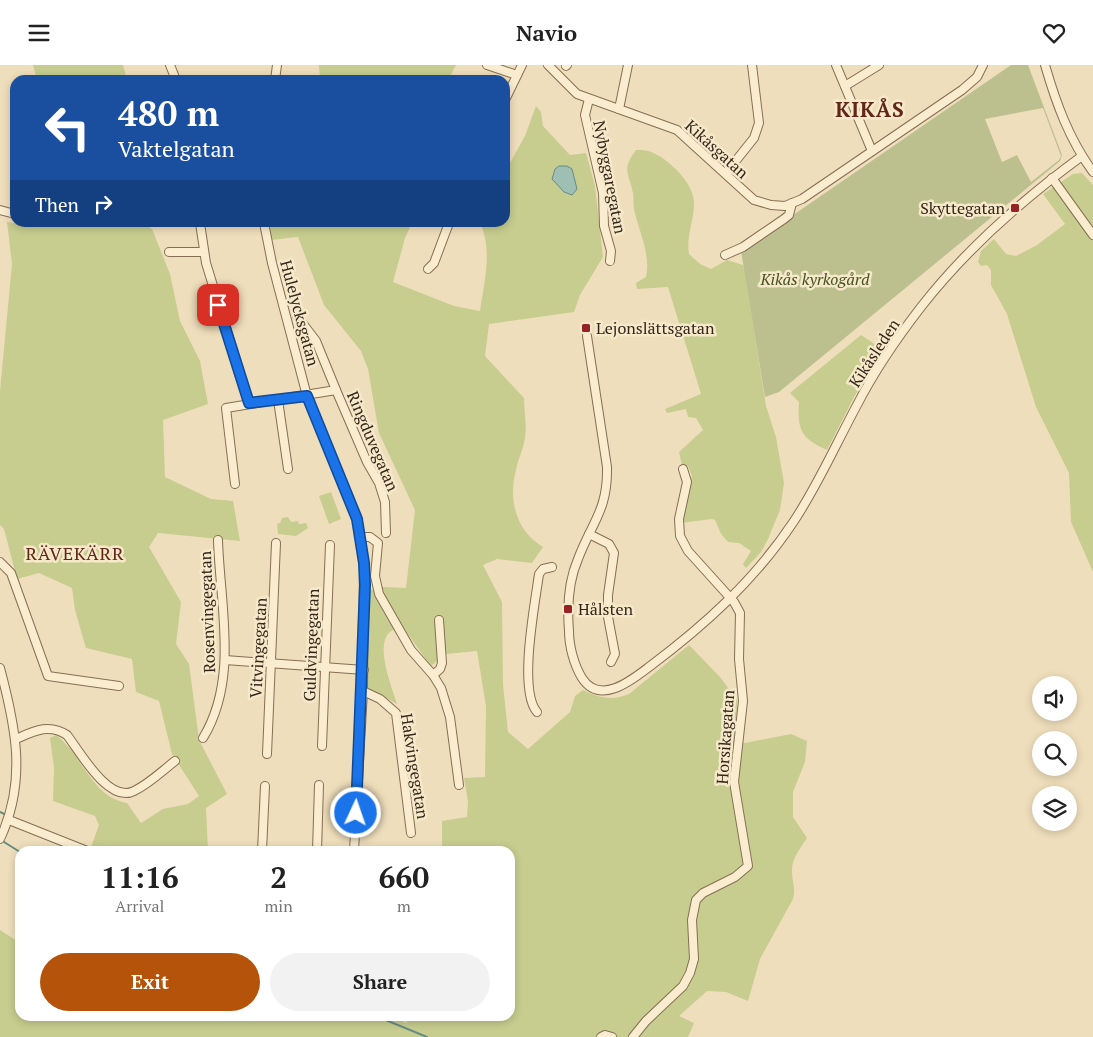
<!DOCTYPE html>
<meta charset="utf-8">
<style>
body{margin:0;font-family:"PT Serif",serif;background:#f2f2f2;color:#222;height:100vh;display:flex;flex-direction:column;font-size:19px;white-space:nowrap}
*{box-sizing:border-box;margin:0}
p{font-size:16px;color:#767676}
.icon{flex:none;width:28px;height:28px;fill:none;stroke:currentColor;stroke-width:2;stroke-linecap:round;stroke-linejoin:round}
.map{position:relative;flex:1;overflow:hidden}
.side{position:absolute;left:15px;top:781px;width:500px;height:175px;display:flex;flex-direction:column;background:#fff;border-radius:15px;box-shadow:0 2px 8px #0003}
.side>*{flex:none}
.hud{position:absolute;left:10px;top:10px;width:500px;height:152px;border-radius:15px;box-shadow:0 2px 8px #0003;background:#1a4fa0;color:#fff;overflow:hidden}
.tools{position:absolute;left:1032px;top:611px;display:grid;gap:10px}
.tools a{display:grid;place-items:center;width:45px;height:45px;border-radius:50%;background:#fff;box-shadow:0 2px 8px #0003;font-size:25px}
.pin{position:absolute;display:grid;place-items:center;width:42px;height:42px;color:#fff;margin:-21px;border-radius:10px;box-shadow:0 2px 8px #0006}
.me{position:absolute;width:55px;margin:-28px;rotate:3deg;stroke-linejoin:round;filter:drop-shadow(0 0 4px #0008)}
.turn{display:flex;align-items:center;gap:18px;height:105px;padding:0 25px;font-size:22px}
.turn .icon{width:65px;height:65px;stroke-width:2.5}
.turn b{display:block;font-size:35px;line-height:42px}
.then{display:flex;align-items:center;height:48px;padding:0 25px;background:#0003;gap:10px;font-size:19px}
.eta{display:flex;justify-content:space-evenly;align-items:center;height:85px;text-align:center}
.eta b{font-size:30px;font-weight:800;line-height:35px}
.action{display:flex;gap:10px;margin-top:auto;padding:10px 25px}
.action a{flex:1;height:58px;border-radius:30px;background:#b45309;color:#fff;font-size:20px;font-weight:800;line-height:58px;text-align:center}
.action a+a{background:#f2f2f2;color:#222}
header{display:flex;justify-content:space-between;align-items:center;height:65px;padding:0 25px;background:#fff;font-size:22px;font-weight:800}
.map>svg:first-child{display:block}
</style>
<header><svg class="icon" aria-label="menu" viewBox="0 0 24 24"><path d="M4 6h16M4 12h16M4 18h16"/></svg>Navio<svg class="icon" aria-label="heart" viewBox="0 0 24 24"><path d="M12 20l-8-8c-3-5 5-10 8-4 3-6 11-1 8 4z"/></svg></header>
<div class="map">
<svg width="1093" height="972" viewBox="0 0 1093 972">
<rect width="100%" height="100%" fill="#efdebb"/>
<g fill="#c7cd8f">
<polygon points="33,0 123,0 127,15 37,15"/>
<polygon points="319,0 456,0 448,15 320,15"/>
<path d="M536 41 541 47 543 61 570 90 586 88 595 121 603 192 580 230 574 247 489 259 485 291 524 333C524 346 527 359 525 372 524 383 518 394 516 405 508 435 516 466 543 482L532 498 497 494 483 500 502 537 503 620 508 667 528 684 570 647 575 631 583 625C599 633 612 636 629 629L689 580 720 612 737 635 736 674 745 678 791 669 807 676 805 697 793 727V752L807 773C801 782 791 795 792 806 792 817 796 823 793 834L760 894 748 936 726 927 707 926 679 951 694 958 688 972H0V865L20 878V951H392L406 958 411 951H510V786H442V756L467 752 468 737 464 713 485 712 486 641 477 586 446 589 431 601 402 561C398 563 391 565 388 569 376 584 392 622 397 639L368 623 367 526 383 522 406 523 415 445 379 368 368 304 361 286 324 240 298 172 271 175 270 158H412L405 173 393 217 454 241 480 246C484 217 493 186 480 158H505V107L525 71Z"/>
<path d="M636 85C641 85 647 85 651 87 669 94 695 119 694 139 694 156 686 171 689 189L700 199 711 204 727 195 743 200 745 208 766 341 776 372 784 418 780 445 768 474 761 487 746 503 743 499 751 486 739 478 728 477 721 469 715 455 712 454 681 458 692 411 688 401 682 400 679 387 703 365 696 353 688 352 686 344 667 348 665 344 701 329 668 222 637 224 636 218 646 212C651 190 639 167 634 144 633 139 634 133 633 128 629 108 621 105 636 85Z"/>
<polygon points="1082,108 1093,120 1093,507 1071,457 1069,408 1036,342 1007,249 991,220 991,205 987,200 981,201 978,197 981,186 994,174 1006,189 1016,191 1037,180 1065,159 1043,129 1073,109"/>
<path d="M7 157 41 162 142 158 152 164 170 209 180 256 200 296 208 339 163 355 165 412 211 434 233 436 240 476 158 468 149 482 181 537 176 579 189 599 199 675 227 729 206 743 208 786H114L91 782 99 760 95 751 53 736 54 703 50 673 56 670C83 690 91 732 127 738L141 758 163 744 188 739 199 731 172 689 159 636 136 627 132 594 86 583 75 545 72 523 39 508 17 514 4 464 0 460V326L12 199Z"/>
<path d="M861 270 884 285 854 332 827 385C801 373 797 365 799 337L790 328Z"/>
<polygon points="331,427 341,454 329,459 319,431"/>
<polygon points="288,452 291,457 298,456 299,459 306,458 308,463 296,471 278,469 277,459 280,458 282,453"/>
</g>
<path fill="#bcc08f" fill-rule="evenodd" d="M1011 0H1028L1062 90 1060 96 779 327 765 332 741 186ZM1043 43 1061 91 1059 95 1031 117 1017 90 1002 97 985 54Z"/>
<polygon fill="#9fbfb5" stroke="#678c82" points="559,101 567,101 572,104 577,124 572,130 564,127 552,114 555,104"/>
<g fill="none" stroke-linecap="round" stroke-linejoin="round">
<g stroke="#678c82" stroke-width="2">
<polyline points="0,747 6,750"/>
<polyline points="4,777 20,787"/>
<polyline points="376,951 427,972"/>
</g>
<defs>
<g id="minor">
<polyline points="170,0 176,15"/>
<polyline points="487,0 517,10"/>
<polyline points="548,0 577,29 677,65 754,135 771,140 785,141 802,134 962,25 977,12 983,0"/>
<polyline points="836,0 872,86"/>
<path d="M1045 0C1056 38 1069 74 1093 107"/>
<polyline points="566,1 567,0"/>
<polyline points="275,15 277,0"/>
<polyline points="845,21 879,0"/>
<polyline points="589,34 585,50 603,128 604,161 611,186 610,196"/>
<polyline points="505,35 522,0"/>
<polyline points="619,44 628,0"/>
<polyline points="726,108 754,73 759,58 752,0"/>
<polyline points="1052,113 1093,170"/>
<polyline points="0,145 15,149"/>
<polyline points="200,158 206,198 249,338"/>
<polyline points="264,158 272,198 307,331 357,454 364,498 363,626 354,786"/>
<polyline points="169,187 204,187"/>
<polyline points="725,190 743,182 784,154 789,150 792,138"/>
<polyline points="428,204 434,198 449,158"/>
<path d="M587 271 607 402C608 445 592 457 578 494 568 517 567 541 569 566 569 581 574 600 582 613 600 641 632 615 649 602 705 560 755 515 794 456 818 420 836 379 857 340 875 305 897 273 921 242 967 183 1022 135 1082 91"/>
<polyline points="336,325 367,397 379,418 385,437 386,468"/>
<polyline points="278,335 288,404"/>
<polyline points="235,419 226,343 336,325 316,276 297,251"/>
<polyline points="589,469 609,479 614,488 608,530 608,552 615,589 611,597"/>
<polyline points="360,472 370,472 378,478 375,511 379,529 411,585 433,610 441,623 450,652 459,720"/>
<polyline points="0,497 11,508 48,611 119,621"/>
<polyline points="225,595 364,605"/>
<path d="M0 603C16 663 27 716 0 774"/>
<polyline points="433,610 440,604 442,598 439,555"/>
<polyline points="363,626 380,634 396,648 411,768"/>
<path d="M537 647C518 625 535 539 539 509L543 504 552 502"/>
<path d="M203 673C239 614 220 541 218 475"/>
<path d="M16 674C34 666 49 658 67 670 80 687 109 739 134 726 149 719 162 706 175 696"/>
<polyline points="322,681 330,480"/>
<polyline points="267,689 276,478"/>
<polyline points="9,755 87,786"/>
<polyline points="262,786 265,721"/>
<polyline points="317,786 319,720"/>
<polyline points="601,972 605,970 612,972"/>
<polyline points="633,972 646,956 683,921 690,908 694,894 692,855 696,835 703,828 735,812 748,801 734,717 743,636 739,594 740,548 734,537 688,486 680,471 679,454 687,417 683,404"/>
</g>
</defs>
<use href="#minor" stroke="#866e54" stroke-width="10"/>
<use href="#minor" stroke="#faecce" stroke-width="8"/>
</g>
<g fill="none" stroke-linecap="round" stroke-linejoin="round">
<defs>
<polyline id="route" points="218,240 249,338 307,331 357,454 364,498 365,520 356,748"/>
</defs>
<use href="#route" stroke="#114b97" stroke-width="12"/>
<use href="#route" stroke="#1a73e8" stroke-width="9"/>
</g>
<g fill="#972326" stroke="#f6e9ca" stroke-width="2">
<rect x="1010" y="138" width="10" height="10" rx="2.5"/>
<rect x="581" y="258" width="10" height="10" rx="2.5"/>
<rect x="563" y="539" width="10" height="10" rx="2.5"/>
</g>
<g text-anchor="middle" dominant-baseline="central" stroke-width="5" stroke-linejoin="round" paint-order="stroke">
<g font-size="16" fill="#34261a" stroke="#f6e9ca">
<text transform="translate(717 84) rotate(42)">Kikåsgatan</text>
<text transform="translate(610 112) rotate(79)">Nybyggaregatan</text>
<text transform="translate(300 248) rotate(75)">Hulelycksgatan</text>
<text transform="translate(874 288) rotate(-57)">Kikåsleden</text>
<text transform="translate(373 376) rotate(67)">Ringduvegatan</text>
<text transform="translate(207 547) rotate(-92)">Rosenvingegatan</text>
<text transform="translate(311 580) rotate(-88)">Guldvingegatan</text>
<text transform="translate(258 583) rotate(-87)">Vitvingegatan</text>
<text transform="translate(725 672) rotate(-86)">Horsikagatan</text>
<text transform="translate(415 701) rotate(81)">Hakvingegatan</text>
</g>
<g font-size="16" fill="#34261a" stroke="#f6e9ca" text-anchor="start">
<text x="1005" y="143" text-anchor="end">Skyttegatan</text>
<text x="596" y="263">Lejonslättsgatan</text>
<text x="578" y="544">Hålsten</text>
</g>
<g font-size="16" font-style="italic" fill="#465220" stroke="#f6e9ca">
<text x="815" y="214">Kikås kyrkogård</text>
</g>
<g font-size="18" letter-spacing="1" fill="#622618" stroke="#f6e9ca">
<text x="75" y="488">RÄVEKÄRR</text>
</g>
<g font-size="21" font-weight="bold" letter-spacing="1" fill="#622618" stroke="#f6e9ca">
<text x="870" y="44">KIKÅS</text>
</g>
</g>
</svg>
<div class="tools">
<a><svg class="icon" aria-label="sound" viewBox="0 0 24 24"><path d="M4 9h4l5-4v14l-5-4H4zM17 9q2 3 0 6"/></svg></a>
<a><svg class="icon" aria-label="search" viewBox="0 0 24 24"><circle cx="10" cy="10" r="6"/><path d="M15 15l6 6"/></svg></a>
<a><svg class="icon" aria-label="layers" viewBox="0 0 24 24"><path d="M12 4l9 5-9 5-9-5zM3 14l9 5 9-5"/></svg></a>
</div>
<div class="pin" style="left:218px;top:240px;background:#d93025"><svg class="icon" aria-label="arrive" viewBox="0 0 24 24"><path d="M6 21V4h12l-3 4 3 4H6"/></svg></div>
<svg class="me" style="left:356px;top:748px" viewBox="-20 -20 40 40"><circle r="17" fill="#1a73e8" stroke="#fff" stroke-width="3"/><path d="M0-11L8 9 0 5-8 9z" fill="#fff"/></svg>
<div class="hud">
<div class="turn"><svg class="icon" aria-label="left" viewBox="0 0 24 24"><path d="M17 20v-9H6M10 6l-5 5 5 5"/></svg><div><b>480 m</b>Vaktelgatan</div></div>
<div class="then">Then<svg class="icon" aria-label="right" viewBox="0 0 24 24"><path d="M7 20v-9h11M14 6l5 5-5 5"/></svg></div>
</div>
<section class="side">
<div class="eta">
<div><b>11:16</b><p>Arrival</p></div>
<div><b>2</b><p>min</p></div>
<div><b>660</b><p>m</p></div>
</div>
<div class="action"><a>Exit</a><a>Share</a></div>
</section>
</div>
